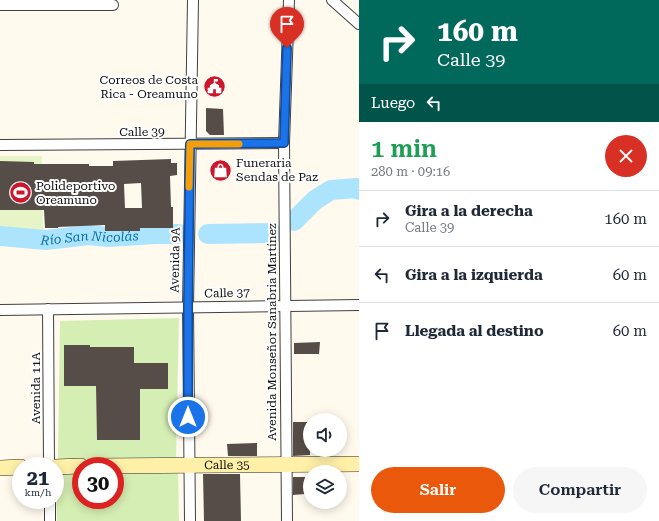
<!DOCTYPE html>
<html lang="es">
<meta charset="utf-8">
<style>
body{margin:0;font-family:"Roboto Serif",serif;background:#f6f6f7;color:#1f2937;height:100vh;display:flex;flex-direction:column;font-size:15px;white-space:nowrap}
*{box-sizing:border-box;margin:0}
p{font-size:13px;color:#747a83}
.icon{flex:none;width:22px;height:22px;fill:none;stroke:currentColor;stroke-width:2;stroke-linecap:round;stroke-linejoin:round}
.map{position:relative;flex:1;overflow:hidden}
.side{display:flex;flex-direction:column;background:#fff;width:300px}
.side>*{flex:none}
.top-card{background:#00695c;color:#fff;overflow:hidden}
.buttons{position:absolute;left:303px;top:413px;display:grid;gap:8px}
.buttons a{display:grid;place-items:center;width:44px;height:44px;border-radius:50%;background:#fff;box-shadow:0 2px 10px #0003;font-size:20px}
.speed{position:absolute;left:12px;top:457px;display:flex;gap:8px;font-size:20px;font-weight:700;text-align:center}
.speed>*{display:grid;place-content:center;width:52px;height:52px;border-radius:50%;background:#fff;box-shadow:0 2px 10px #0003;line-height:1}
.speed small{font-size:10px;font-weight:400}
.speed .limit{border:6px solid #d22;background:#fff;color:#111}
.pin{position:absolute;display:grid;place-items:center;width:34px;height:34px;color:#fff;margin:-41px -17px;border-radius:50% 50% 50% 0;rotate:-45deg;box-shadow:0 0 4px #0007}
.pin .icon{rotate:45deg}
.me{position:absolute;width:44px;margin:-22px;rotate:0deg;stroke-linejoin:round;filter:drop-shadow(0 0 3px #0008)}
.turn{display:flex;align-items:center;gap:14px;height:84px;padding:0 12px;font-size:18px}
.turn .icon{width:52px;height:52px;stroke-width:2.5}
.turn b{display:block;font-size:28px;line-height:34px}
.then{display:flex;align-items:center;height:38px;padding:0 12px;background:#0003;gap:8px;font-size:15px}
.round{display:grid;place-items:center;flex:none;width:42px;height:42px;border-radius:21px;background:#f6f6f7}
.summary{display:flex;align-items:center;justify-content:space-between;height:68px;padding:0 12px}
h1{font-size:24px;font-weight:600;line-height:30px;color:#1e9e55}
.button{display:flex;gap:8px;margin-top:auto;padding:8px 12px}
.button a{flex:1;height:46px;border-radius:24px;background:#ea580c;color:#fff;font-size:16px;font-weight:600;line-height:46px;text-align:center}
.button a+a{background:#f6f6f7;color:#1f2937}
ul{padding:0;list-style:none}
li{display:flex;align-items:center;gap:12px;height:56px;padding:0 12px;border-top:1px solid #e0e1e3}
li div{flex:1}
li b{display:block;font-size:15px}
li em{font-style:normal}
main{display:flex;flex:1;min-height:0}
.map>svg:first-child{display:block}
</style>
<main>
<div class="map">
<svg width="359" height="521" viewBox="0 0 359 521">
<rect width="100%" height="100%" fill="#fffaed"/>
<g fill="#d5eeb3" fill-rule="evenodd">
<path d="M179 318 176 459H58L60 321ZM64 345H90V360H99V347H134V363L168 389H140V440H97L96 363 64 385Z"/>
<polygon points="178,471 179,521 57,521 56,474 81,473 81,500 115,500 115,472"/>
</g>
<polygon fill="#e7f4c5" points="0,156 42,156 43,231 0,230"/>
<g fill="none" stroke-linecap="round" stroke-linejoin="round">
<g stroke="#ace4fd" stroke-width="20">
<polyline points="294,221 315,200 331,190 357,188 359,190"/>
<polyline points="208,234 273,233"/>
<path id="s1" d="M0 236 46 240 89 235 108 237 155 234H179"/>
</g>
</g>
<g fill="#574d48" fill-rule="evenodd">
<polygon points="206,108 223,109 224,135 210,135 206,131"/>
<path d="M171 159V163H177V175L170 176 171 207H173V228H140V231H105V225L58 227V228H45L44 210H0V161L34 162V164H89V166H113V161ZM141 183 142 208H125L124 184Z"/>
<polygon points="320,342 319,354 294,354 294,343"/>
<polygon points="64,345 90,345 90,347 134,347 134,363 168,363 168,389 140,389 140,440 97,440 96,386 64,386"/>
<polygon points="293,422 310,422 310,455 293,456"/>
<polygon points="257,443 257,456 228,456 227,444"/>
<polygon points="203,474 240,474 241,521 204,521"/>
<polygon points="293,477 305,477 305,494 293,495"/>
</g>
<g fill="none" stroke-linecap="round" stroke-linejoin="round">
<defs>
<g id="street">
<polyline points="332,0 359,24"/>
<polyline points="0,5 113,5"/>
<polyline points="0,145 284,143"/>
<polyline points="48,309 49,466"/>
<polyline points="0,310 359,305"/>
<polyline points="50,500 50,521"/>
<polyline points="190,521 188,307 193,0"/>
<polyline points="287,521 284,143 289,0"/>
</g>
<g id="secondary">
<path id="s2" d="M96 466 359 464"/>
<polyline points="55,467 81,466"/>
<polyline points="0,468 21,467"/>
</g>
</defs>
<use href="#street" stroke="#404040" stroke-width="12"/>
<use href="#secondary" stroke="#2f2f2f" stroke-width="16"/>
<use href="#street" stroke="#fff" stroke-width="10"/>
<use href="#secondary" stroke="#fff0a8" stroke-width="15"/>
</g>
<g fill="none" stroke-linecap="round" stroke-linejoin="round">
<defs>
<polyline id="route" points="188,417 188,307 190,144 284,143 287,48"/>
</defs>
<use href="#route" stroke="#114b97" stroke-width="10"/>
<use href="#route" stroke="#1a73e8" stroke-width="7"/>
<polyline stroke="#f59e0b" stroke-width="7" points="189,187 190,144 239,144"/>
</g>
<defs>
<symbol id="civic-disc" viewBox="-11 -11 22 22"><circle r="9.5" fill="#cc162b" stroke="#fff"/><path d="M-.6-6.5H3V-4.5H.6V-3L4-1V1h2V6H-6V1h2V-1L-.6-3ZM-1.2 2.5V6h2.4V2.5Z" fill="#fff"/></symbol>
<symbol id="shop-disc" viewBox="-11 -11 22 22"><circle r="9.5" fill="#cc162b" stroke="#fff"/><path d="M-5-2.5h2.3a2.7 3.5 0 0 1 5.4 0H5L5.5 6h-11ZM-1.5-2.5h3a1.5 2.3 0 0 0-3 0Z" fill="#fff"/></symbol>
<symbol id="stadium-disc" viewBox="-11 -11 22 22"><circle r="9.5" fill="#cc162b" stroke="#fff"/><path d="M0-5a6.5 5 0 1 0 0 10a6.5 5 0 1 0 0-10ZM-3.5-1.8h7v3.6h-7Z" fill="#fff"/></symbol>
</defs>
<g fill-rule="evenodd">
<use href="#civic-disc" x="202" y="74" width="25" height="25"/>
<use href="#shop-disc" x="208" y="158" width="25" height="25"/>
<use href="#stadium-disc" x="8" y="180" width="25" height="25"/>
</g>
<g text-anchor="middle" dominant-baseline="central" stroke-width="4" stroke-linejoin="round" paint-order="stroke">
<g font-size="12" fill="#0d0d0d" stroke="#fff" text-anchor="start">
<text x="198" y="80" text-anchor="end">Correos de Costa<tspan x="198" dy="14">Rica - Oreamuno</tspan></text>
<text x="236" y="163">Funeraria<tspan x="236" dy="14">Sendas de Paz</tspan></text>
<text x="36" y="186">Polideportivo<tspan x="36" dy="14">Oreamuno</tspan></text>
</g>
<g font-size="12" fill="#0d0d0d" stroke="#fff">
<text x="142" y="132">Calle 39</text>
<text transform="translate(175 260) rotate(-89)">Avenida 9A</text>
<text transform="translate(227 293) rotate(-1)">Calle 37</text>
<text transform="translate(272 332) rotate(-90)">Avenida Monseñor Sanabria Martínez</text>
<text transform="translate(36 388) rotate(-90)">Avenida 11A</text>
<text stroke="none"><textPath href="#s2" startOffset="131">Calle 35</textPath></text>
</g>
<g font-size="13" font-style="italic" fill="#0970ac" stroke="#fff">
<text stroke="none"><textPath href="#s1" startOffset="90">Río San Nicolás</textPath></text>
</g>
</g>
</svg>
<div class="buttons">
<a><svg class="icon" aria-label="sound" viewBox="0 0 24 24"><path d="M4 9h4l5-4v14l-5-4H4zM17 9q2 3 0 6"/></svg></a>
<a><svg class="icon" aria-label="layers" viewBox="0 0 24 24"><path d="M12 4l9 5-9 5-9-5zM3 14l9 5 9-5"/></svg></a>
</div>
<div class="speed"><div>21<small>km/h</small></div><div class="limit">30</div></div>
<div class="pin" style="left:287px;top:48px;background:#d93025"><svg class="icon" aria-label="arrive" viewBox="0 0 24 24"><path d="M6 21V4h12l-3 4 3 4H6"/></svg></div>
<svg class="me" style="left:188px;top:417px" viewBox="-20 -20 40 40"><circle r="17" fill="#1a73e8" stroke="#fff" stroke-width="3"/><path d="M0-11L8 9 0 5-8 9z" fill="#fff"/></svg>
</div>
<section class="side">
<div class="top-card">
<div class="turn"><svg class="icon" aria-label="right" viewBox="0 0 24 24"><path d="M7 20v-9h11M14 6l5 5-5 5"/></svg><div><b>160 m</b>Calle 39</div></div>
<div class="then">Luego<svg class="icon" aria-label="left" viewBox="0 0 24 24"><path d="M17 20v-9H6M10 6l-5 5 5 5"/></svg></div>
</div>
<div class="summary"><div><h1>1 min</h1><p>280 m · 09:16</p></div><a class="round" style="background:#d93025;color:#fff"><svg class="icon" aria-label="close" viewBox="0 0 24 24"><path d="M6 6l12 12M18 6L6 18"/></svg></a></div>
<ul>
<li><svg class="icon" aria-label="right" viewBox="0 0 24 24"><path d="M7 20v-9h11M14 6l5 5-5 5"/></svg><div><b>Gira a la derecha</b><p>Calle 39</p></div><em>160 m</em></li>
<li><svg class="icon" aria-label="left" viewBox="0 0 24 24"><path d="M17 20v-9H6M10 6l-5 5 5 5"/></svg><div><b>Gira a la izquierda</b></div><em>60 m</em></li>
<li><svg class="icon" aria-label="arrive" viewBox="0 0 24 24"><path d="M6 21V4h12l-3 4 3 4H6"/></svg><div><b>Llegada al destino</b></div><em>60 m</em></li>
</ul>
<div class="button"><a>Salir</a><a>Compartir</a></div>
</section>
</main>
